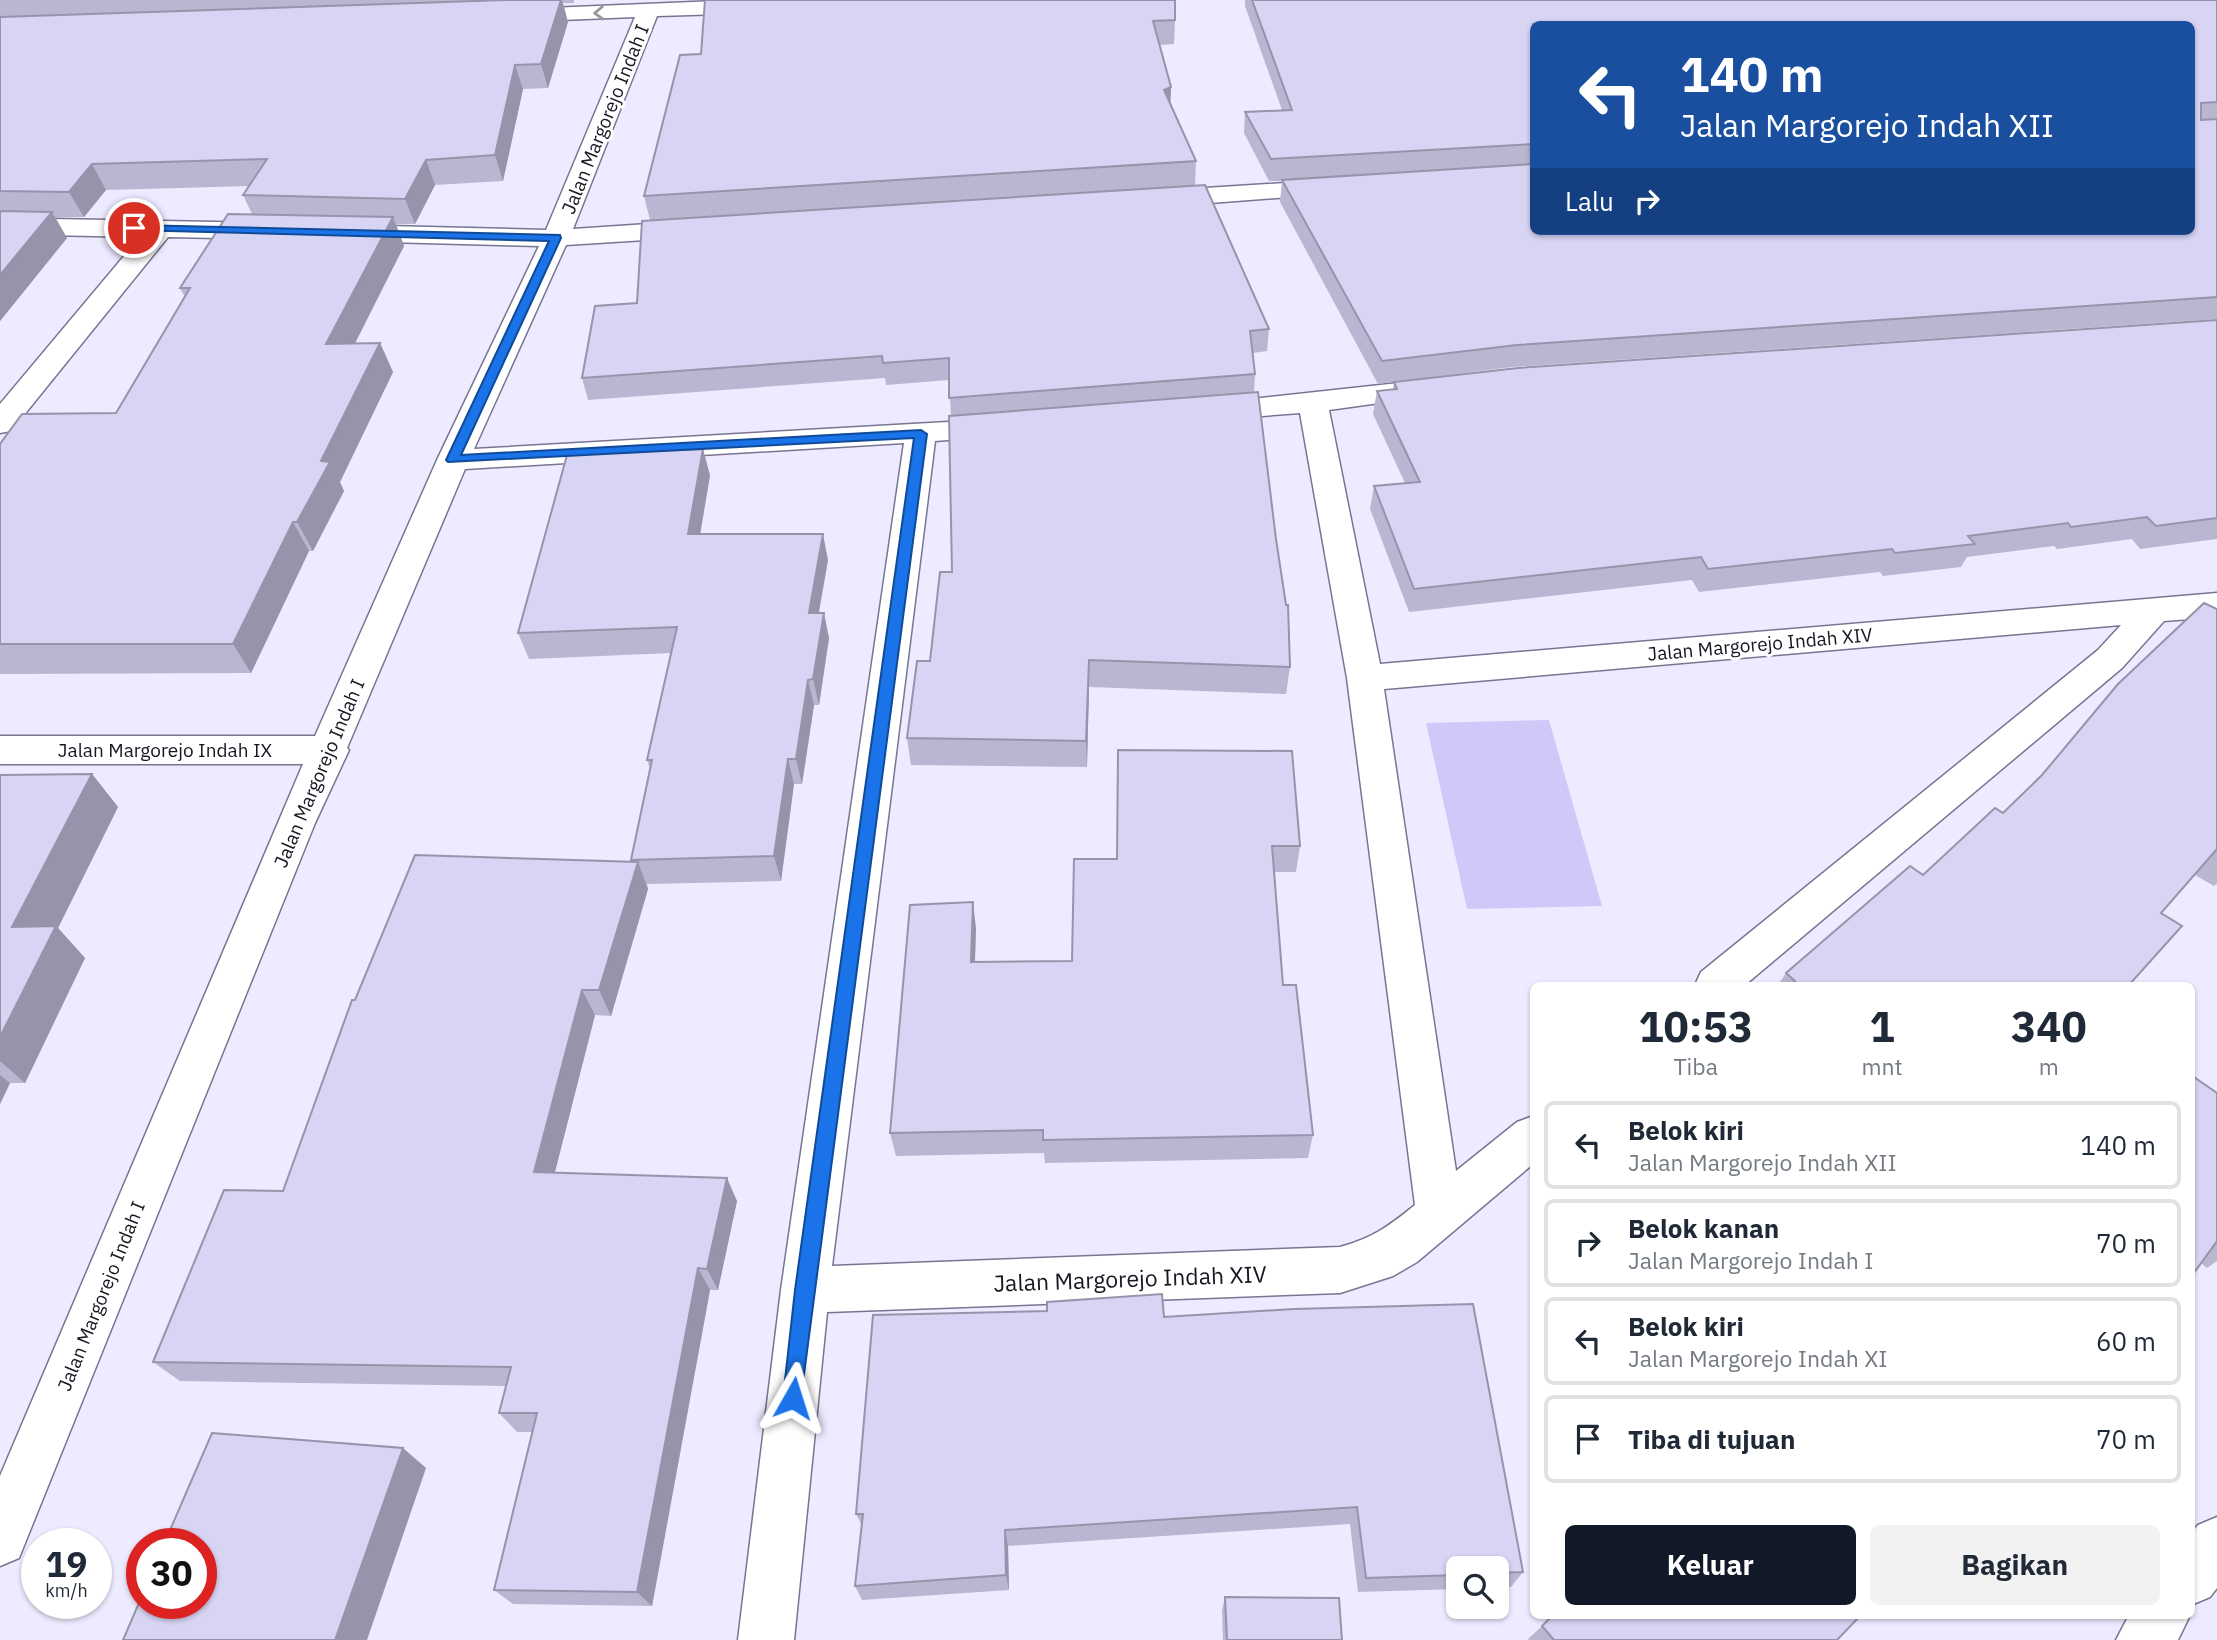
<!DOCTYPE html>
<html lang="id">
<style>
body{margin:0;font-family:"IBM Plex Sans",sans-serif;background:#f2f2f3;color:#1f2937;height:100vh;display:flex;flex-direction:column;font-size:26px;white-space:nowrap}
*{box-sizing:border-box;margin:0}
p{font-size:23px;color:#747a83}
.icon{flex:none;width:38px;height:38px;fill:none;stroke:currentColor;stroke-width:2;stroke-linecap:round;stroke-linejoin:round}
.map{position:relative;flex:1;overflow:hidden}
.side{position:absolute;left:1530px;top:982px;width:665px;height:637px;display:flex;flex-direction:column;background:#fff;border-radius:10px;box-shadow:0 2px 5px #0004}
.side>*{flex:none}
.guide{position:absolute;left:1530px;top:21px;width:665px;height:214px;border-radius:10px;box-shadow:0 2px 5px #0004;background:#1a4fa0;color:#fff;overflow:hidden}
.fabs{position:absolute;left:1446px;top:1556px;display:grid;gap:14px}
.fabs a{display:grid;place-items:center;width:63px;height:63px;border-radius:10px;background:#fff;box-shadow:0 2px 5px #0004;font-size:35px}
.speed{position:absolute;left:21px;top:1528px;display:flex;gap:14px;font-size:35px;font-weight:700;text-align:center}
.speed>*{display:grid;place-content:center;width:91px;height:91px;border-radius:50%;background:#fff;box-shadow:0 2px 5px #0004;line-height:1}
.speed small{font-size:18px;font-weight:400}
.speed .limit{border:10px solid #d22;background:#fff;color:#111}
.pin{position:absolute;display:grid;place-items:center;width:60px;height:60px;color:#fff;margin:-30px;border:4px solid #fff;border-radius:50%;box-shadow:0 2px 7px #0007}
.me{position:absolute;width:77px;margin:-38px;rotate:6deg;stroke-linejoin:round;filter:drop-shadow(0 0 5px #0008)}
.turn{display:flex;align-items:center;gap:24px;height:147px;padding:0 35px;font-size:32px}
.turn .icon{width:91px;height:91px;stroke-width:2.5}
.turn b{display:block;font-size:49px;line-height:60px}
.then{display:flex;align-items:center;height:66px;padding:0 35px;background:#0003;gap:14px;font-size:26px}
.eta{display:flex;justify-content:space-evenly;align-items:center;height:119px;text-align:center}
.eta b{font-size:42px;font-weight:800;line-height:49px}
.primary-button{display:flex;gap:14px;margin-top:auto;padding:14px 35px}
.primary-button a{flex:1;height:80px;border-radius:10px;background:#111827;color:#fff;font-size:28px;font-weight:800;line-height:80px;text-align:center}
.primary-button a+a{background:#f2f2f3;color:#1f2937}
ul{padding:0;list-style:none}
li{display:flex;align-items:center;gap:21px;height:88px;margin:0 14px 10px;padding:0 21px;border:4px solid #e0e1e3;border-radius:10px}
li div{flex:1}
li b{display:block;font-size:26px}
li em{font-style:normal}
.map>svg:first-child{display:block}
</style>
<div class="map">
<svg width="2217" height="1640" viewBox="0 0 2217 1640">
<rect width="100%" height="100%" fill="#edebff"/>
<polygon fill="#cfc9f9" points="1549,720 1602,906 1467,909 1426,723"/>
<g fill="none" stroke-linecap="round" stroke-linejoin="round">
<defs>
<g id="street">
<path d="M740 0H758L767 6 764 11 756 13 657 16 573 229 693 221 702 223 706 229 702 235 693 237 566 245 474 449 1001 419 1012 421 1016 428 1012 435 935 441 832 1266 1340 1247C1373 1238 1389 1226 1415 1205L1347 678 1300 413 1208 420 1197 417 1193 411 1197 405 1426 380 1437 383 1441 389 1437 395 1329 410 1380 664 2217 593V617L2164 621 2122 668 1745 985H1695L1701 972 2098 650 2121 625 1384 689 1456 1171 1517 1122 1533 1116V1164L1417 1262 1393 1276 1340 1293 827 1312 794 1640H738L781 1290 904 443 465 469 347 748 349 750 315 823 19 1558 0 1566V1476L303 764H0V736H315L437 460 539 246 347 241 338 239 334 233 338 227 347 225 546 230 635 17 512 22 504 20 501 15 504 10Z"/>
<polygon points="1332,180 1341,183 1345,188 1341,193 1158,207 1149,204 1145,199 1149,194 1158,191"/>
<polygon points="0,218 270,223 279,225 283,231 279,237 270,239 168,237 11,431 0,433 0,404 140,237 0,234"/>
<polygon points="2217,1517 2217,1588 2210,1597 2191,1605 2191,1534 2198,1525"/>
<polygon points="2129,1615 2190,1615 2178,1640 2116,1640"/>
</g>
</defs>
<use href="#street" stroke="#787592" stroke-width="3"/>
<use href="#street" fill="#fff" fill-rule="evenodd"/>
</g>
<g fill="#b9b6d2" fill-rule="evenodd">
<polygon points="0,0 574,0 574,3 563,3 568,22 548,88 523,89 503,181 435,185 415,224 396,224 404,246 355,343 380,343 393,372 340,482 344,491 313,551 309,551 251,673 0,674 0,444 116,413 185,297 180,288 252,214 243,195 250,186 106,190 84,217 55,217 67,238 0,321"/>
<path d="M1245 0H2217V319L1512 367 1378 384 1280 202 1282 181H1269L1244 133 1245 112 1282 110 1245 6ZM1533 24 2191 231H1533Z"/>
<polygon points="1175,20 1174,44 1160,45 1171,87 1170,105 1196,161 1195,186 1269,329 1267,351 1253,353 1255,374 1254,392 1290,667 1286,694 1089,687 1087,767 911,765 907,738 930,661 952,572 951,416 949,380 886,385 885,378 588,400 582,378 637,303 650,220 644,196 680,55"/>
<polygon points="2217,320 2217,539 2140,549 2132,539 2057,549 2054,546 1967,557 1961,567 1883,576 1880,572 1699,592 1692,580 1409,612 1370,509 1374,486 1405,483 1373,414 1377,391 1393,390 1394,382"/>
<polygon points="710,475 700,534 828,560 819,613 829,638 819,705 814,705 802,784 794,784 781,881 647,884 648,889 611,1016 595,1015 555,1172 737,1201 718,1290 710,1290 652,1606 513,1604 494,1590 532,1432 517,1432 499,1413 506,1386 180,1381 153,1362 283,1191 355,1000 632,862 631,860 650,769 647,760 672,653 529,659 518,633"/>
<polygon points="2217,609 2217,883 2214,886 2195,875 2161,913 2129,985 1778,985 1786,973 1923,875 2003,813"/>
<polygon points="1118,750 1300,846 1296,872 1274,872 1283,985 1313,1135 1308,1158 1045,1163 1044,1153 896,1156 890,1133 976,928 975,962 1072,961 1117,859"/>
<polygon points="92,774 118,807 58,928 85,958 25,1083 10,1083 0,1104 0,775"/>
<polygon points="2217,1093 2217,1261 2207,1268 2201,1263"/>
<polygon points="1164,1317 1523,1572 1511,1587 1496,1587 1496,1568 1458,1568 1458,1589 1358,1592 1350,1524 1008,1546 1009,1590 862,1600 855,1586 862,1526 856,1514"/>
<polygon points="1225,1597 1342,1640 1223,1640 1222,1611"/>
<polygon points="1542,1626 1837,1640 1529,1640 1528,1639"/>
</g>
<g fill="#9694ab">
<polygon points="561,0 562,0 568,22 548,88 541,64"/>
<polygon points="515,65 523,89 503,181 495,155"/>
<polygon points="1171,87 1170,112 1164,90"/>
<polygon points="426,160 435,185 415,224 405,199"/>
<polygon points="92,164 106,190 84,217 69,192"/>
<polygon points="52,212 67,238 0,321 0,275"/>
<polygon points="393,217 404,246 340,373 326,344"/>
<polygon points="380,343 393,372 340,482 344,491 313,551 297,522 321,461"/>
<polygon points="703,449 710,475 696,559 688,534"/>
<polygon points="293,522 309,551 251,673 233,644"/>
<polygon points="823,534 828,560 814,638 809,613"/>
<polygon points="824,613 829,638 819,705 813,679"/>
<polygon points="1089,660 1089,687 1087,767 1086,741"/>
<polygon points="808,680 814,705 802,784 796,759"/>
<polygon points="788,759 794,784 781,881 774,856"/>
<polygon points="92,774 118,807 58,928 85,958 25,1083 0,1061 0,1037 12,927"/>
<polygon points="638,862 648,889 611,1016 599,990"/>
<polygon points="973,902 976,928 974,987 971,962"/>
<polygon points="582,990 595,1015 549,1195 534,1172"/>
<polygon points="0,1075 10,1083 0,1104"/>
<polygon points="727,1178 737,1201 718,1290 707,1269"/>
<polygon points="698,1268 710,1290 652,1606 637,1592"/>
<polygon points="403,1448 426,1468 367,1640 335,1640"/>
<polygon points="1005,1530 1008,1546 1009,1590 1006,1575"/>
</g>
<g fill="#d7d4f4" stroke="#9694ab" stroke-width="2">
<polygon points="505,0 561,0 541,64 515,65 495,155 426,160 405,199 243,195 267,159 92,164 69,192 0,191 0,17"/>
<polygon points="705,0 1175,0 1175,20 1153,21 1171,87 1164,90 1196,161 644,196 680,55 701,54"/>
<polygon points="1252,0 2217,0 2217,102 2201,103 2201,120 2217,119 2217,297 1517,345 1382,361 1282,180 1533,164 1533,231 2191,231 2191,24 1533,24 1533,144 1271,159 1245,112 1292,110"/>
<polygon points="1205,185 1269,329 1250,331 1255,374 949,398 949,358 883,363 882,356 582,378 595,306 637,303 642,221"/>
<polygon points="0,211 52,212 0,275"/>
<polygon points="228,214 393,217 326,344 380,343 321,461 330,462 297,522 293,522 233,644 0,644 0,444 22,414 116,413 190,288 180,288"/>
<polygon points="2217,320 2217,518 2156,526 2147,517 2071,527 2068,523 1968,536 1975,544 1895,553 1892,549 1708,569 1701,557 1414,589 1374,486 1420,482 1377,391 1397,389 1394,382 1518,368"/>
<polygon points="1258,392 1276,539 1286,605 1288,605 1290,667 1089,660 1086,741 907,738 917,661 930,661 940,572 952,572 949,416"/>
<polygon points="703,449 688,534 823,534 809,613 824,613 813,679 808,680 796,759 788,759 774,856 631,860 652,760 647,760 677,627 518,633 567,455"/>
<polygon points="2204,603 2217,609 2217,849 2161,913 2182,926 2129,985 1790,985 1795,981 1786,973 1910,866 1923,875 1995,808 2003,813 2042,775 2118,684"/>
<polygon points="1118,750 1292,751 1300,846 1272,846 1283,985 1296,985 1313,1135 1043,1140 1043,1130 890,1133 910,905 973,902 971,962 1072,961 1074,859 1117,859"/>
<polygon points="92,774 12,927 56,926 0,1037 0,775"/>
<polygon points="415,855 638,862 599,990 582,990 534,1172 727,1178 707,1269 698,1268 637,1592 494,1590 537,1413 499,1413 511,1367 153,1362 224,1190 283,1191 352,1000 355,1000"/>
<polygon points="2191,1075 2217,1093 2217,1241 2191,1277"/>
<polygon points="1162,1294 1164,1317 1294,1309 1473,1304 1523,1572 1496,1573 1496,1568 1458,1568 1458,1575 1366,1578 1357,1507 1005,1530 1006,1575 855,1586 863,1514 856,1514 873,1315 1047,1311 1047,1302"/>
<polygon points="212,1433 403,1448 335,1640 123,1640 142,1596 142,1603 201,1603 201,1544 164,1544"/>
<polygon points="1225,1597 1339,1598 1342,1640 1227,1640"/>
<polygon points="1553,1615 1861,1615 1837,1640 1554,1640 1542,1626"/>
</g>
<defs><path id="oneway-chevron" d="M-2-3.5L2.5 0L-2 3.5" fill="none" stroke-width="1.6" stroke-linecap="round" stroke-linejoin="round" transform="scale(1.75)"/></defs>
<use stroke="#97979c" href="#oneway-chevron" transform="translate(599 13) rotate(178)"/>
<polygon fill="#1a73e8" stroke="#114b97" stroke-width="2" points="134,225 560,235 561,238 461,455 921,430 927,434 800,1405 793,1408 786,1405 783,1398 795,1290 914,438 448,462 446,460 549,241 130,230 128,228"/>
<g text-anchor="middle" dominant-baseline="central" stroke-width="6" stroke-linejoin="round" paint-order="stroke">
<g font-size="19" fill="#181722" stroke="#fff">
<text transform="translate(605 119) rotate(-68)">Jalan Margorejo Indah I</text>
<text transform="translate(1760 644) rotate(-5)">Jalan Margorejo Indah XIV</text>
<text x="165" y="750">Jalan Margorejo Indah IX</text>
<text transform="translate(319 773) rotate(-67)">Jalan Margorejo Indah I</text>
<text transform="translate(101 1296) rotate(-68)">Jalan Margorejo Indah I</text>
</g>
<g font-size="23" fill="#181722" stroke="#fff">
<text transform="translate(1130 1278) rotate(-2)">Jalan Margorejo Indah XIV</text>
</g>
</g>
</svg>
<div class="fabs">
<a><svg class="icon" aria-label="search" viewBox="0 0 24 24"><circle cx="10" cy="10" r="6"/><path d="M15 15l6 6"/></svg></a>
</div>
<div class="speed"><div>19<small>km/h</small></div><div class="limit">30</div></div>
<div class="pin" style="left:134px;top:228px;background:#d93025"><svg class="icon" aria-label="arrive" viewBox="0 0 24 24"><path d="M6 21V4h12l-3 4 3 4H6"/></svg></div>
<svg class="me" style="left:793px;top:1398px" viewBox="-20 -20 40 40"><path d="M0-17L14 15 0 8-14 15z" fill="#1a73e8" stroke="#fff" stroke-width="4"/></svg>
<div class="guide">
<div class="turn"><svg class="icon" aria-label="left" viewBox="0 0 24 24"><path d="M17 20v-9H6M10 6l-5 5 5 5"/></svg><div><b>140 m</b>Jalan Margorejo Indah XII</div></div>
<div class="then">Lalu<svg class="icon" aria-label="right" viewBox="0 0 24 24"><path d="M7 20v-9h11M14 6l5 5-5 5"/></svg></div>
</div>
<section class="side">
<div class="eta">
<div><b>10:53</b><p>Tiba</p></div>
<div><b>1</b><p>mnt</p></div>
<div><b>340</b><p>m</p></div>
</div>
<ul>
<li><svg class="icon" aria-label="left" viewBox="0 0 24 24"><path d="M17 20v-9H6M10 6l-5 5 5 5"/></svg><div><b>Belok kiri</b><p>Jalan Margorejo Indah XII</p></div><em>140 m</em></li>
<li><svg class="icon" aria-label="right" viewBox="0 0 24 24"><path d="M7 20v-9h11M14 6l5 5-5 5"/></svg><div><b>Belok kanan</b><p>Jalan Margorejo Indah I</p></div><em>70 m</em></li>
<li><svg class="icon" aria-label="left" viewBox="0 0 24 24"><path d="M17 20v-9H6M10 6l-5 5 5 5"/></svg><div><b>Belok kiri</b><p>Jalan Margorejo Indah XI</p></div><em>60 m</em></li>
<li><svg class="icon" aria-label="arrive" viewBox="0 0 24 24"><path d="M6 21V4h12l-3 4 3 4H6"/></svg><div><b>Tiba di tujuan</b></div><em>70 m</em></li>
</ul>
<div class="primary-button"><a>Keluar</a><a>Bagikan</a></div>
</section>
</div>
